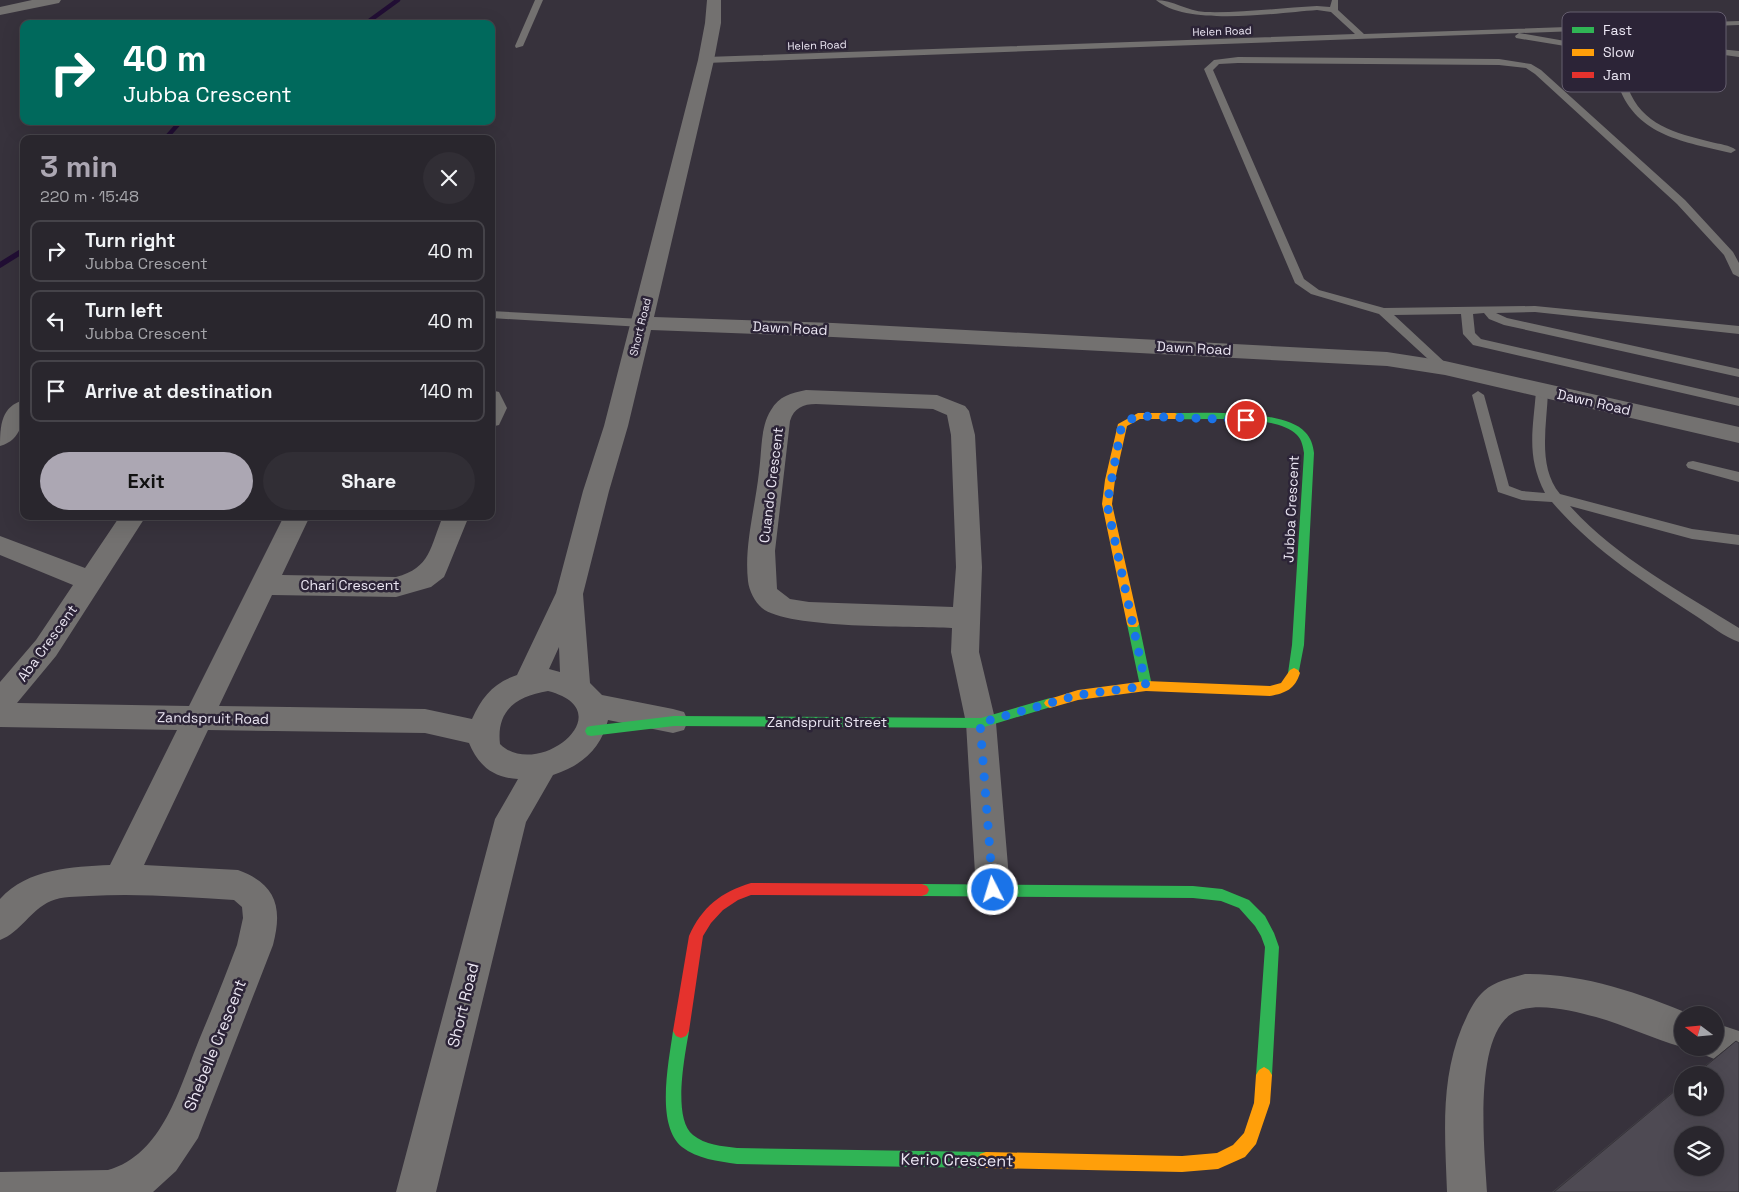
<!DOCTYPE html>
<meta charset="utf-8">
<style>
body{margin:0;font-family:"Space Grotesk",sans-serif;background:#312e35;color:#f1f3f6;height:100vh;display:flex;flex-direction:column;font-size:19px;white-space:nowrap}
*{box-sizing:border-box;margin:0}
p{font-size:16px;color:#a5a5aa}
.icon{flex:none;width:28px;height:28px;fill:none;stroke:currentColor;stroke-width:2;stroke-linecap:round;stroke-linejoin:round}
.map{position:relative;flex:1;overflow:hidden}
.sheet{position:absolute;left:20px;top:135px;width:475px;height:385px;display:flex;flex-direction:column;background:#29262d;border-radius:10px;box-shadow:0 5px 20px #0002,0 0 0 1px #454349}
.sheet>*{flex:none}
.top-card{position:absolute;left:20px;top:20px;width:475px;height:105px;border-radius:10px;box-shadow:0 5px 20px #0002,0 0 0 1px #454349;background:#00695c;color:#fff;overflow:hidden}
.needle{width:32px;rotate:286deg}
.tools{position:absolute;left:1674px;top:1006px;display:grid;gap:10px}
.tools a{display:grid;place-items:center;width:50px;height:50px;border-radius:50%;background:#29262d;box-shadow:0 5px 20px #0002,0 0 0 1px #454349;font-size:25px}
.pin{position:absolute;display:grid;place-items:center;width:42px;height:42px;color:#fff;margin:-21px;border:2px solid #fff;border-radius:50%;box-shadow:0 1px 5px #0007}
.me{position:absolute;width:55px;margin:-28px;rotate:355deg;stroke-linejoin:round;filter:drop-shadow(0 0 4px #0008)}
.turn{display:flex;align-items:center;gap:18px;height:105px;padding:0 20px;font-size:22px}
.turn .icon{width:65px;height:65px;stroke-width:2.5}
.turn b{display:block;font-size:35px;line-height:42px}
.round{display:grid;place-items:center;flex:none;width:52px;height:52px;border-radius:26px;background:#312e35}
.head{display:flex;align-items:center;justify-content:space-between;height:85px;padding:0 20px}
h1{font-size:30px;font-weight:600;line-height:38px;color:#aca7b3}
.primary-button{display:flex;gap:10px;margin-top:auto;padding:10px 20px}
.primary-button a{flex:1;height:58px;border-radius:30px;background:#aca7b3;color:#111;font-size:20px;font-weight:600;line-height:58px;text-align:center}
.primary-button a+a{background:#312e35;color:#f1f3f6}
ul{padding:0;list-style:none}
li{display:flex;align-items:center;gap:15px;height:62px;margin:0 10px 8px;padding:0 10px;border:2px solid #454349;border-radius:10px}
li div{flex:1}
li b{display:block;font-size:19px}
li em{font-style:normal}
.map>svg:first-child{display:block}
</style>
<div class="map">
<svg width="1739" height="1192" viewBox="0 0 1739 1192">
<rect width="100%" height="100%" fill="#37323c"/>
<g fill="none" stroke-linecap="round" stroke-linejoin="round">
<g stroke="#210e34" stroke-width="4.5">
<polyline points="365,24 398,0"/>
<polyline points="165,139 181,121"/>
</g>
<polyline stroke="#210e34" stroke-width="5.5" points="0,265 24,250"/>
<g fill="#737170" fill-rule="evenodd">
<polygon points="535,0 543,0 523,46 516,48 515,46"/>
<path d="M1156 0C1173 0 1187 11 1205 12 1241 13 1280 8 1317 6L1330 7 1332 0H1338V10L1364 34 1739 21V25L706 63 702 60 706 57 1355 34 1331 12 1317 10C1276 13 1188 27 1156 0Z"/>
<path d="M1519 33 1571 42 1669 44 1739 51V57L1717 54C1686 84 1656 66 1628 88 1642 125 1675 133 1711 142 1719 144 1730 145 1736 150L1731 153C1685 142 1637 136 1619 87 1641 62 1682 78 1709 52L1659 49 1571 47 1516 38 1515 36Z"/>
<polygon points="1238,57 1499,59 1531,64 1541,70 1685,200 1733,252 1739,263 1739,277 1733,274 1724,255 1677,204 1535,74 1526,68 1499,65 1238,63 1219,64 1213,70 1304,279 1319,290 1384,308 1535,306 1739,326 1739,334 1535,312 1496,313 1507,318 1739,369 1739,377 1504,325 1489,319 1484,313 1473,314 1475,333 1481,339 1739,398 1739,406 1473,345 1463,334 1461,314 1394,315 1451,368 1449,371 1441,371 1379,314 1311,294 1295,283 1204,69 1214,60"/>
<polygon points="491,311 642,319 648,323 642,327 491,318"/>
<path d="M1542 387 1548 391C1547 425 1537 466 1560 494L1692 529 1739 535V545L1692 539 1570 506C1614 556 1683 593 1739 628V642C1724 637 1710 625 1696 616 1645 583 1592 549 1552 502L1522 500 1498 492 1472 395 1478 391 1484 395 1509 486 1522 491 1545 493C1526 456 1533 430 1536 391Z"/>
<polygon points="1693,461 1739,472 1739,482 1688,468 1686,465 1688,462"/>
</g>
<g fill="#737170" fill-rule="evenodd">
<polygon points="32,0 61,0 59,3 0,15 0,7"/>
<path d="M707 0H721V23L714 60 654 317 833 323 1387 352 1445 361 1739 427V443L1445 375 1387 366 833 337 651 330 628 426 609 491 583 594 590 683 602 695 673 709 684 712 688 721 684 730 673 733 608 720C601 749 581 766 553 775L526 822 436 1192H396L495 819 518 779C493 778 478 765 469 743L425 733 208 730 144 865 238 870C276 884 283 907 273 945L198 1138 176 1171 153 1192H0V1172L108 1170C163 1155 180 1086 199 1040 212 1009 225 977 237 945L243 918 242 907 234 900C186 897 137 893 89 896 76 897 62 896 51 901 30 910 21 932 0 940V899C28 868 72 867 110 865L177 730 0 727V682L36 640 73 585 0 555V536L85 568 120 516H146L56 656 17 703 189 706 284 516H310L282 575 396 577C431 568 430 547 443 516H469L447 570 444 577 431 587 396 597 272 595 219 706 425 709 472 719C482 697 493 683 517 675L556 593 583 491 604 426 698 60 705 23ZM559 647 560 672 549 669ZM548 691C625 711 537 781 500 744 496 710 517 696 548 691Z"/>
<polygon points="491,390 499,392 507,408 499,425 491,427"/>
<path d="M806 390 937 395 965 406 969 411 975 435 982 567 979 652 996 723 1010 890 1005 901 993 905 981 901 976 890 966 723 951 652 952 628C914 626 787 629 762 608 755 602 749 591 748 581 744 546 755 508 759 472 762 452 760 427 771 410 779 396 791 393 806 390ZM816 404 933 409 947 415 951 435 956 567 953 607 809 602 790 599 777 589 775 551 790 421C794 408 803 404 816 404Z"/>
<path d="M24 400C24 419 22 440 0 446 0 426 1 406 24 400Z"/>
<path d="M1525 974C1583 973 1639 993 1692 1015H1682V1047C1653 1039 1625 1025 1596 1017 1573 1011 1539 1002 1517 1011 1471 1029 1485 1153 1487 1192H1447C1445 1135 1440 1081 1462 1027 1468 1014 1473 1001 1484 991 1495 981 1511 978 1525 974Z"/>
<polygon points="1715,1023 1739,1031 1739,1069 1702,1054 1699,1048 1715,1048"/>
</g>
<g fill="#30b455" fill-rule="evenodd">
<path d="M1175 413C1205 413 1284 409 1305 432 1311 438 1313 445 1314 453L1304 645 1298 676H1290L1288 673 1292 645 1304 453C1303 447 1302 440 1297 435 1279 417 1228 419 1203 419 1193 419 1181 420 1172 418L1170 416Z"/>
<polygon points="1133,620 1137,621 1139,624 1152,686 1150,689 1142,689 1140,686 1127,624 1129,621"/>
<polygon points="1050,698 1054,700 1056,703 1054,706 981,728 674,726 591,736 587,735 585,731 587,727 591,726 674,716 981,718"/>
<polygon points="922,884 1193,886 1222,889 1249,900 1265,916 1274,933 1279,947 1272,1075 1269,1080 1264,1083 1259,1080 1256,1075 1265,947 1261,936 1255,926 1239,908 1221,901 1193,898 922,896 917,894 915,890 917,886"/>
<path d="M681 1024 686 1026 689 1031C685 1055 672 1118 693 1135 705 1145 722 1146 737 1148L986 1152 992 1154 994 1160 992 1166 986 1168 737 1164C718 1161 697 1159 682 1147 655 1125 669 1061 673 1031L676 1026Z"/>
</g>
<g fill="#ff9f0a" fill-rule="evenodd">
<polygon points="1138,413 1175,413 1180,416 1175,419 1140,419 1127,426 1115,480 1112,504 1139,624 1137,627 1129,627 1127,624 1102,504 1105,480 1118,424"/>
<path d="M1294 668 1298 670 1300 673C1295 689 1286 693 1270 696L1146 691 1078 700 1050 708 1046 706 1044 703 1046 700 1078 690 1146 681 1270 686 1281 683 1290 670Z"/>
<polygon points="1264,1067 1269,1070 1272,1075 1270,1103 1256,1144 1245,1157 1218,1169 1182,1172 986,1168 980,1166 978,1160 980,1154 986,1152 1182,1156 1217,1153 1233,1145 1244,1133 1254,1103 1256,1075 1259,1070"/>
</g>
<path fill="#e5322d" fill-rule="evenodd" d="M751 883 922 884 927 886 929 890 927 894 922 896 751 895 738 900 723 910 711 923 703 936 689 1031 686 1036 681 1038 676 1036 673 1031 689 936C702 907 721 892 751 883Z"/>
</g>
<polygon fill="#434047" points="1736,1041 1739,1192 1552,1192 1682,1084 1682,1108 1715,1075 1693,1075"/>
<path fill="#4e4a53" stroke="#37343a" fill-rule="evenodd" d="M1736 1041 1739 1043V1192H1554L1682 1085V1108H1715V1075H1695ZM1682 1135H1715V1168H1682Z"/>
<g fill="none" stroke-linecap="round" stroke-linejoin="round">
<polyline stroke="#1a73e8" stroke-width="9" stroke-dasharray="0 16.2" points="993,890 980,723 1078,695 1146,686 1107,504 1121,429 1129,420 1138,416 1246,420"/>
</g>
<g text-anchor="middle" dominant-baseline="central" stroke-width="5" stroke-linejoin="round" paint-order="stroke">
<g font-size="11" fill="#ebe6f3" stroke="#2c2437">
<text transform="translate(1222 31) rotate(-2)">Helen Road</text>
<text transform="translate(817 45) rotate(-2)">Helen Road</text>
<text transform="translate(640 327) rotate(-76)">Short Road</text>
</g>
<g font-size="14" fill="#ebe6f3" stroke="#2c2437">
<text transform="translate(790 328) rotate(3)">Dawn Road</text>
<text transform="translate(1194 348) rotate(3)">Dawn Road</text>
<text transform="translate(1594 402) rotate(13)">Dawn Road</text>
<text transform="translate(771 485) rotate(-83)">Cuando Crescent</text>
<text transform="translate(1291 509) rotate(-87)">Jubba Crescent</text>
<text x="350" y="585">Chari Crescent</text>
<text transform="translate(47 643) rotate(-54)">Aba Crescent</text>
<text transform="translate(213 718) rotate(1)">Zandspruit Road</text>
<text x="827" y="722">Zandspruit Street</text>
</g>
<g font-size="16" fill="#ebe6f3" stroke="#2c2437">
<text transform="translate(463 1005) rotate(-76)">Short Road</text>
<text transform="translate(215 1045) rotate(-68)">Shebelle Crescent</text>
<text transform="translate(957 1160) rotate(1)">Kerio Crescent</text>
</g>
</g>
<rect x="1562" y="12" width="164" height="80" rx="8" fill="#2c2437" stroke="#655e6f" stroke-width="1"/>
<rect x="1572" y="27" width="22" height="6" fill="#30b455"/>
<rect x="1572" y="49" width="22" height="7" fill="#ff9f0a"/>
<rect x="1572" y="72" width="22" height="6" fill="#e5322d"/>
<g font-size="14" fill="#ebe6f3">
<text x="1603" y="35">Fast</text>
<text x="1603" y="57">Slow</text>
<text x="1603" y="80">Jam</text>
</g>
</svg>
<div class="tools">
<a><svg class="needle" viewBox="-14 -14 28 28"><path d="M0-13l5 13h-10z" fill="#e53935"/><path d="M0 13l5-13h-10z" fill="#a5a5aa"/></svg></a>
<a><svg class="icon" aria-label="sound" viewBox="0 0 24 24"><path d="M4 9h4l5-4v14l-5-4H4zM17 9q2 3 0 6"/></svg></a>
<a><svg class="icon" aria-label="layers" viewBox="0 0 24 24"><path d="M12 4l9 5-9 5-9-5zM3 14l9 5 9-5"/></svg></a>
</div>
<div class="pin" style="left:1246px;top:420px;background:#d93025"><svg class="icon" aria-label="arrive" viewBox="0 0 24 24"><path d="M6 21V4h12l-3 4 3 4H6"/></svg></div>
<svg class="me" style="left:993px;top:890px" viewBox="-20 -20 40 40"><circle r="17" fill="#1a73e8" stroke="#fff" stroke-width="3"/><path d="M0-11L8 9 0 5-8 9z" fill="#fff"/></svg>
<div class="top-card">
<div class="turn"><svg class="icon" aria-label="right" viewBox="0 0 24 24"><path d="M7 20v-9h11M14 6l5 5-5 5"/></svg><div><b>40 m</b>Jubba Crescent</div></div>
</div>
<section class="sheet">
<div class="head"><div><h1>3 min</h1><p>220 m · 15:48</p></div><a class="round"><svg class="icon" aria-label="close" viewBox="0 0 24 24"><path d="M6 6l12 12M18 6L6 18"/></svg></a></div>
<ul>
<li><svg class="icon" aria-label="right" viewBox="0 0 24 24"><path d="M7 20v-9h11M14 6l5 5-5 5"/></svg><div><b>Turn right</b><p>Jubba Crescent</p></div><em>40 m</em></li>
<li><svg class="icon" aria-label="left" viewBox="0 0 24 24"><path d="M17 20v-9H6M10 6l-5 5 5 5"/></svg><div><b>Turn left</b><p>Jubba Crescent</p></div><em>40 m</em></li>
<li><svg class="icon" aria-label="arrive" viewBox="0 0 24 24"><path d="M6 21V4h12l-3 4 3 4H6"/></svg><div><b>Arrive at destination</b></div><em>140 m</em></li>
</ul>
<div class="primary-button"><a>Exit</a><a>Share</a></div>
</section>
</div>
